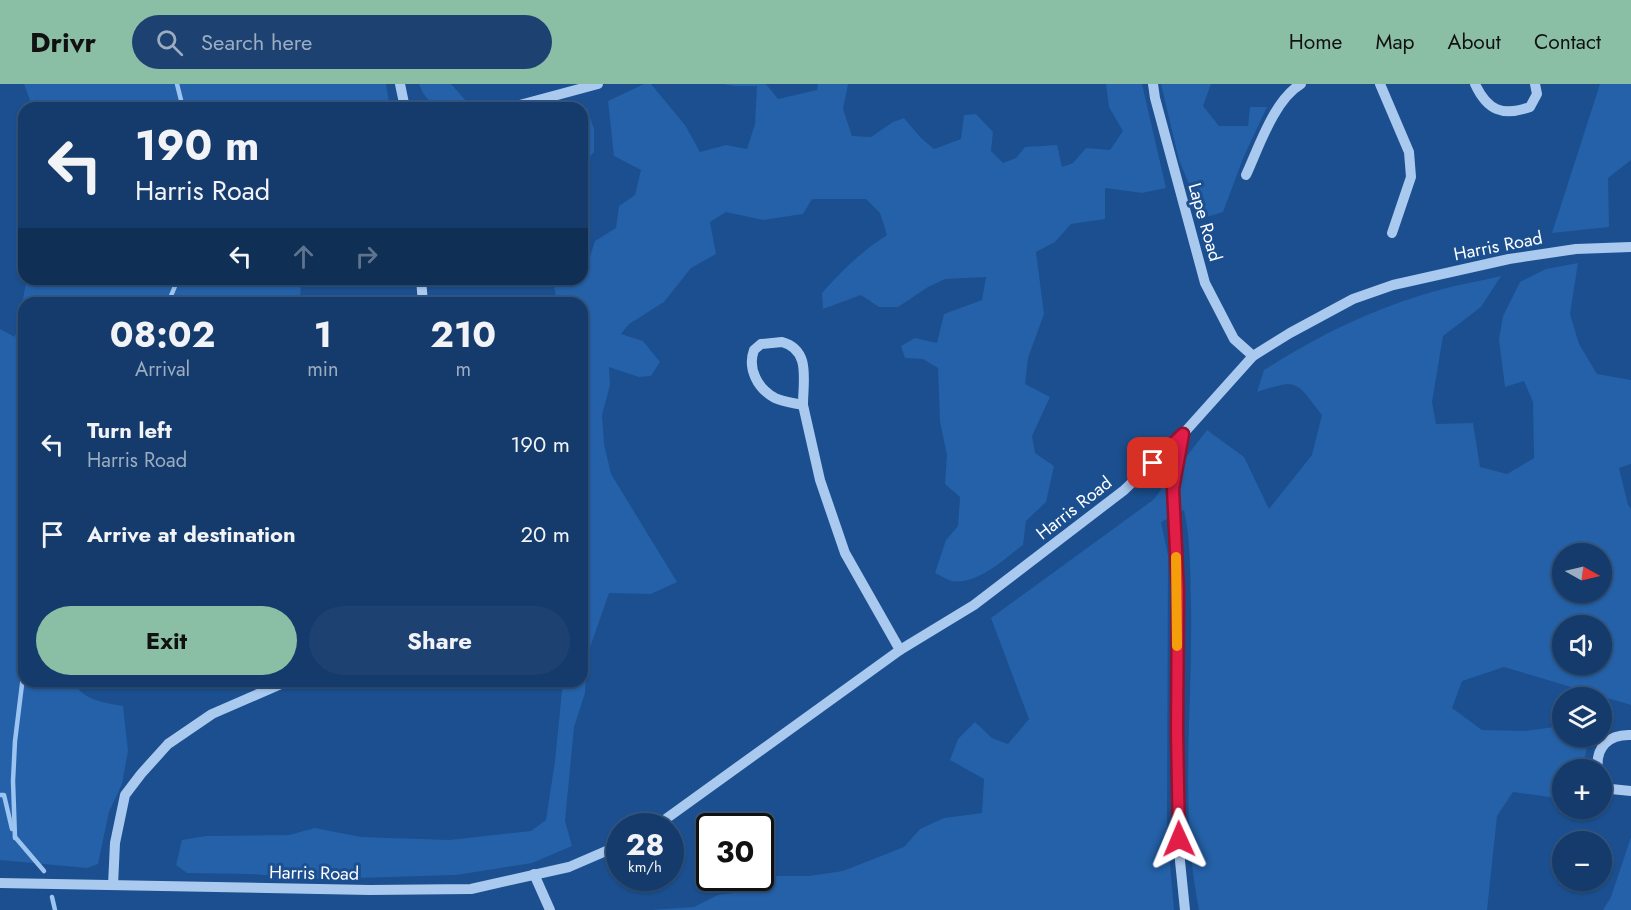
<!DOCTYPE html>
<meta charset="utf-8">
<style>
body{margin:0;font-family:Jost,sans-serif;background:#1d4271;color:#f1f3f6;height:100vh;display:flex;flex-direction:column;font-size:22px;white-space:nowrap}
*{box-sizing:border-box;margin:0}
p{font-size:20px;color:#9dadc1}
.icon{flex:none;width:33px;height:33px;fill:none;stroke:currentColor;stroke-width:2;stroke-linecap:round;stroke-linejoin:round}
.map{position:relative;flex:1;overflow:hidden}
.sheet{position:absolute;left:18px;top:213px;width:570px;height:390px;display:flex;flex-direction:column;background:#143b6b;border-radius:18px;box-shadow:0 2px 4px #0004,0 0 0 2px #33557e}
.sheet>*{flex:none}
.hud{position:absolute;left:18px;top:18px;width:570px;height:183px;border-radius:18px;box-shadow:0 2px 4px #0004,0 0 0 2px #33557e;background:#143b6b;color:#f1f3f6;overflow:hidden}
.needle{width:39px;rotate:98deg}
.tools{position:absolute;left:1552px;top:459px;display:grid;gap:12px}
.tools a{display:grid;place-items:center;width:60px;height:60px;border-radius:50%;background:#143b6b;box-shadow:0 2px 4px #0004,0 0 0 2px #33557e;font-size:30px}
.speed{position:absolute;left:606px;top:729px;display:flex;gap:12px;font-size:30px;font-weight:700;text-align:center}
.speed>*{display:grid;place-content:center;width:78px;height:78px;border-radius:50%;background:#143b6b;box-shadow:0 2px 4px #0004,0 0 0 2px #33557e;line-height:1}
.speed small{font-size:15px;font-weight:400}
.speed .limit{border:3px solid #111;border-radius:9px;background:#fff;color:#111}
.pin{position:absolute;display:grid;place-items:center;width:51px;height:51px;color:#fff;margin:-26px;border-radius:12px;box-shadow:0 3px 9px #0006}
.me{position:absolute;width:66px;margin:-33px;rotate:359deg;stroke-linejoin:round;filter:drop-shadow(0 0 4px #0008)}
.turn{display:flex;align-items:center;gap:21px;height:126px;padding:0 18px;font-size:27px}
.turn .icon{width:78px;height:78px;stroke-width:2.5}
.turn b{display:block;font-size:42px;line-height:51px}
.lanes{display:flex;align-items:center;height:57px;padding:0 18px;background:#0003;justify-content:center;gap:30px;direction:ltr}
.lanes .off{opacity:.35}
.eta{display:flex;justify-content:space-evenly;align-items:center;height:102px;text-align:center}
.eta b{font-size:36px;font-weight:700;line-height:42px}
.primary-button{display:flex;gap:12px;margin-top:auto;padding:12px 18px}
.primary-button a{flex:1;height:69px;border-radius:36px;background:#8abfa5;color:#111;font-size:24px;font-weight:700;line-height:69px;text-align:center}
.primary-button a+a{background:#1d4271;color:#f1f3f6}
ul{padding:0;list-style:none}
li{display:flex;align-items:center;gap:18px;height:90px;padding:0 18px}
li div{flex:1}
li b{display:block;font-size:22px}
li em{font-style:normal}
header{display:flex;align-items:center;gap:36px;box-sizing:border-box;height:84px;padding:0 30px;background:#8abfa5;color:#111}
header strong{font-size:28px}
nav{display:flex;gap:33px;margin-inline-start:auto;font-size:21px}
.search{width:420px;height:54px;background:#1d4271;display:flex;align-items:center;gap:15px;box-sizing:border-box;padding:0 21px;border-radius:33px;color:#9dadc1;font-size:22px}
.map>svg:first-child{display:block}
</style>
<header>
<strong>Drivr</strong>
<div class="search"><svg class="icon" aria-label="search" viewBox="0 0 24 24"><circle cx="10" cy="10" r="6"/><path d="M15 15l6 6"/></svg>Search here</div>
<nav><a>Home</a><a>Map</a><a>About</a><a>Contact</a></nav>
</header>
<div class="map">
<svg width="1631" height="826" viewBox="0 0 1631 826">
<rect width="100%" height="100%" fill="#1b4f8f"/>
<g fill="#2461a8" fill-rule="evenodd">
<polygon points="24,0 386,0 390,24 33,24"/>
<polygon points="419,0 451,0 468,19 447,24 435,24 423,9"/>
<path d="M644 0H651L685 41 700 68 726 61 747 65 755 40 757 2H735L723 0H766L778 15 817 6 818 0H848L843 25 852 52 871 53 893 38 904 34 921 54 934 65 961 55 964 31 976 30 993 48 991 67 1003 79 1016 74 1025 63 1057 61 1062 83 1073 79 1086 64 1110 66 1123 47 1109 23 1106 0H1142L1166 104 1142 109 1105 104V135L1071 140 1055 158 1036 168 1044 230 1028 274 1025 300 1050 313 1032 352 1035 369 1054 382 1046 418 1026 437 1023 461C1004 475 978 501 952 497 947 496 940 491 935 489L946 456 958 442 960 413 945 400 947 371 940 338 938 284 923 275 905 274 901 262 915 254 937 259 944 230 982 216 986 193 945 195 928 203 898 223H879L861 211 823 225 822 209C842 186 862 167 887 151L880 129 866 115H812L803 130 763 136 726 128 710 138 716 170 691 184 664 218 629 240 621 250 643 257 660 278 651 292 639 293 609 283 610 301 602 331 604 360 611 390 677 498 651 510 609 509 587 572 585 609 574 643 565 737 572 762 532 779 456 791 322 795 249 790 187 789 176 781 182 756 206 752 289 751 315 744 361 753 449 756 531 747 546 736 555 677 563 597H582V242L587 235 588 224 582 223V219H557L553 195H582V183L587 181 595 157 616 144 619 122 635 111 641 86 614 72 608 17Z"/>
<polygon points="1161,0 1211,0 1203,22 1219,42 1248,42 1250,23 1267,23 1244,72 1223,128 1203,134 1179,76"/>
<polygon points="1600,0 1631,0 1631,76 1608,94 1609,143 1552,149"/>
<polygon points="582,24 587,24 594,45 594,68 582,82"/>
<path d="M1578 179 1570 230 1579 260 1597 290 1631 296V380L1619 384 1628 421 1631 425V621L1504 583 1462 597 1452 624 1482 646 1523 647 1563 642V652L1581 653 1588 660 1582 685 1563 686V711L1557 714 1513 708 1497 732 1487 826H1199C1179 726 1193 623 1191 521 1190 490 1191 457 1184 426L1161 438 1168 471 1167 746 1174 826H651L694 823 718 811 757 806 777 792H809L843 787 904 763 920 745 944 734 982 729 984 695 950 676 958 655 975 638 992 654 1008 660 1029 635 991 534 1153 416 1207 346 1244 373 1269 425 1312 371 1322 331C1295 297 1300 294 1257 308L1264 286C1314 254 1368 227 1425 210 1450 202 1476 198 1501 192L1481 223 1443 252 1432 318 1436 340 1473 339 1480 383 1507 390 1534 374 1533 318 1524 297 1505 303 1499 255 1503 232 1520 198 1546 185ZM1563 470H1602V508H1563ZM1563 542H1602V580H1563Z"/>
<path d="M27 195H301L300 219H24V597H74C80 616 106 619 123 622L128 667 122 700 109 728 98 780 87 784 0 776V245L15 253Z"/>
<polygon points="1631,753 1631,826 1603,826 1611,813"/>
</g>
<g fill="none" stroke-linecap="round" stroke-linejoin="round">
<g stroke="#9cc4f0" stroke-width="4.5">
<polyline points="177,0 183,24"/>
<polyline points="168,219 178,195"/>
<polyline points="0,711 4,711 12,745"/>
<polyline points="15,753 44,787"/>
<polyline points="15,754 13,697 15,657 24,584"/>
<polyline points="52,813 55,826"/>
</g>
<g stroke="#a9c9ee" stroke-width="10">
<polyline points="400,0 405,24"/>
<polyline points="1153,0 1155,14 1205,199 1234,255 1253,272"/>
<polyline points="1380,0 1409,68 1411,93 1392,149"/>
<path d="M1475 0C1487 26 1502 33 1530 23L1537 10 1535 0"/>
<polyline points="509,24 598,0"/>
<path d="M1246 91C1259 63 1274 16 1301 0"/>
<polyline points="421,195 423,219"/>
<path d="M782 258C811 266 803 296 803 321 794 319 783 318 775 314 758 305 747 285 754 266L761 260Z"/>
<polyline points="803,321 820,396 845,469 900,566"/>
<polyline points="1183,350 1173,405 1178,507 1177,647 1180,777 1185,826"/>
<path d="M1598 686C1595 663 1609 650 1631 651"/>
<polyline points="1602,696 1611,705 1631,707"/>
<polyline points="656,742 900,566 974,521 1123,407 1183,350 1253,272 1290,249 1353,215 1393,201 1509,175 1576,165 1631,163"/>
<polyline points="534,790 550,826"/>
<polyline points="0,799 370,806 471,805 569,783 620,761"/>
<polyline points="113,801 115,759 125,711 141,690 168,660 212,630 288,597"/>
</g>
</g>
<g fill="none" stroke-linecap="round" stroke-linejoin="round">
<defs>
<polyline id="route" points="1153,379 1183,350 1173,405 1178,507 1177,647 1179,755"/>
</defs>
<use href="#route" stroke="#92132f" stroke-width="15"/>
<use href="#route" stroke="#e11d48" stroke-width="10"/>
<polyline stroke="#f59e0b" stroke-width="10" points="1176,473 1177,562"/>
</g>
<g text-anchor="middle" dominant-baseline="central" stroke-width="6" stroke-linejoin="round" paint-order="stroke">
<g font-size="18" fill="#fff" stroke="#1b4f8f">
<text transform="translate(1205 138) rotate(74)">Lape Road</text>
<text transform="translate(1498 162) rotate(-11)">Harris Road</text>
<text transform="translate(1074 424) rotate(-38)">Harris Road</text>
<text transform="translate(314 789) rotate(1)">Harris Road</text>
</g>
</g>
</svg>
<div class="tools">
<a><svg class="needle" viewBox="-14 -14 28 28"><path d="M0-13l5 13h-10z" fill="#e53935"/><path d="M0 13l5-13h-10z" fill="#9dadc1"/></svg></a>
<a><svg class="icon" aria-label="sound" viewBox="0 0 24 24"><path d="M4 9h4l5-4v14l-5-4H4zM17 9q2 3 0 6"/></svg></a>
<a><svg class="icon" aria-label="layers" viewBox="0 0 24 24"><path d="M12 4l9 5-9 5-9-5zM3 14l9 5 9-5"/></svg></a>
<a>+</a>
<a>−</a>
</div>
<div class="speed"><div>28<small>km/h</small></div><div class="limit">30</div></div>
<div class="pin" style="left:1153px;top:379px;background:#d93025"><svg class="icon" aria-label="arrive" viewBox="0 0 24 24"><path d="M6 21V4h12l-3 4 3 4H6"/></svg></div>
<svg class="me" style="left:1179px;top:755px" viewBox="-20 -20 40 40"><path d="M0-17L14 15 0 8-14 15z" fill="#e11d48" stroke="#fff" stroke-width="4"/></svg>
<div class="hud">
<div class="turn"><svg class="icon" aria-label="left" viewBox="0 0 24 24"><path d="M17 20v-9H6M10 6l-5 5 5 5"/></svg><div><b>190 m</b>Harris Road</div></div>
<div class="lanes"><svg class="icon" aria-label="left" viewBox="0 0 24 24"><path d="M17 20v-9H6M10 6l-5 5 5 5"/></svg><svg class="icon off" aria-label="ahead" viewBox="0 0 24 24"><path d="M12 20V5M6 11l6-6 6 6"/></svg><svg class="icon off" aria-label="right" viewBox="0 0 24 24"><path d="M7 20v-9h11M14 6l5 5-5 5"/></svg></div>
</div>
<section class="sheet">
<div class="eta">
<div><b>08:02</b><p>Arrival</p></div>
<div><b>1</b><p>min</p></div>
<div><b>210</b><p>m</p></div>
</div>
<ul>
<li><svg class="icon" aria-label="left" viewBox="0 0 24 24"><path d="M17 20v-9H6M10 6l-5 5 5 5"/></svg><div><b>Turn left</b><p>Harris Road</p></div><em>190 m</em></li>
<li><svg class="icon" aria-label="arrive" viewBox="0 0 24 24"><path d="M6 21V4h12l-3 4 3 4H6"/></svg><div><b>Arrive at destination</b></div><em>20 m</em></li>
</ul>
<div class="primary-button"><a>Exit</a><a>Share</a></div>
</section>
</div>
